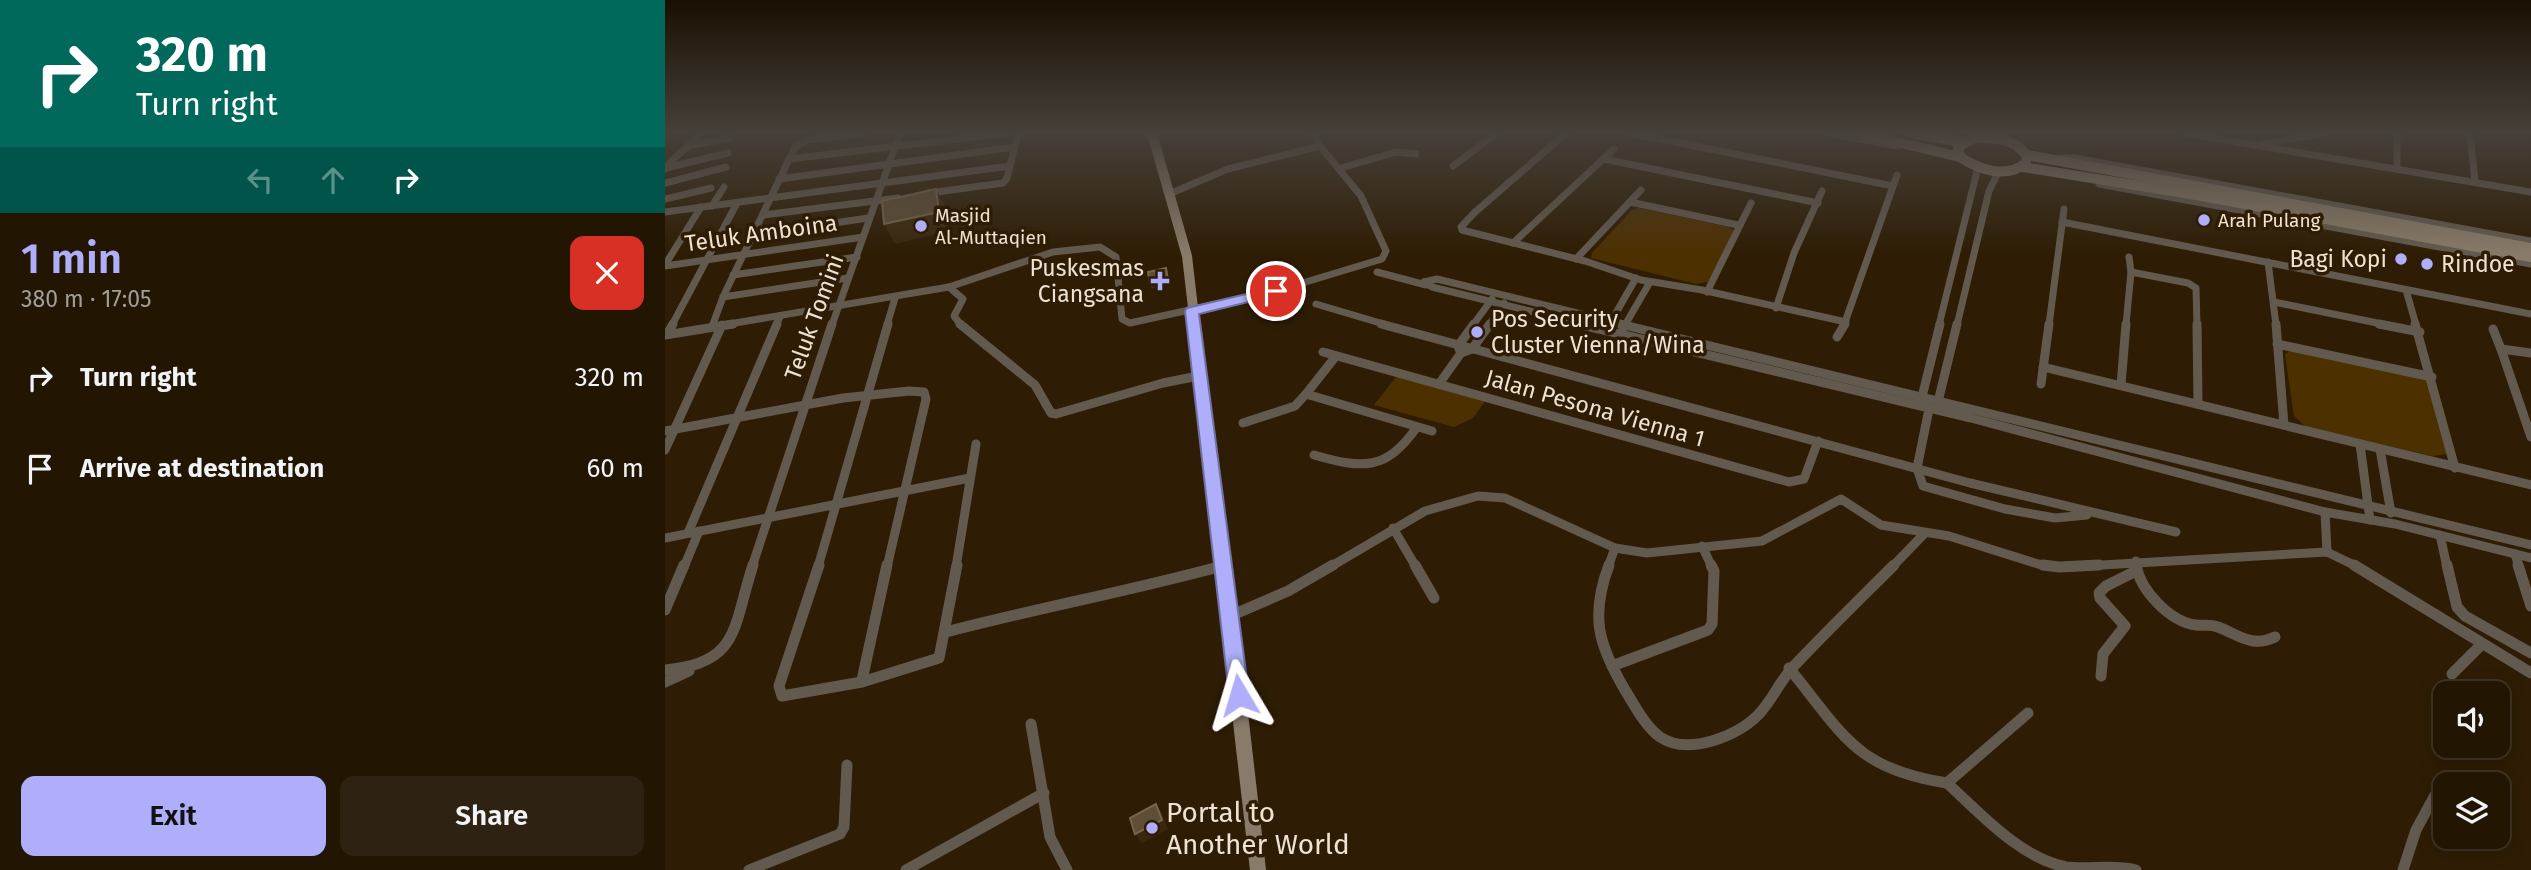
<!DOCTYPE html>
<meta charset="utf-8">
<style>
body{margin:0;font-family:"Fira Sans",sans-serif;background:#2e2312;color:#f1f3f6;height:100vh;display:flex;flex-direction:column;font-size:26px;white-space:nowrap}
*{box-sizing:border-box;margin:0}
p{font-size:23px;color:#a29f9a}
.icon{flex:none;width:38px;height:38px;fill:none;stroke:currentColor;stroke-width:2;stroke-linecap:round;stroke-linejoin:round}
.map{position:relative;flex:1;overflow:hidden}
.side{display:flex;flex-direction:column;background:#221603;width:665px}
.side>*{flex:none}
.banner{background:#00695c;color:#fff;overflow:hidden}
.tools{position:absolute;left:1768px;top:681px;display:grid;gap:14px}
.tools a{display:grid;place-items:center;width:77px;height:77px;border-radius:14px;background:#221603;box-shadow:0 4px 18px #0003,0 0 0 2px #3f3525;font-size:35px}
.pin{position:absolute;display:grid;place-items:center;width:60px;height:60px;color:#fff;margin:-30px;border:4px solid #fff;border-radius:50%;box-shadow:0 2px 7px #0007}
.me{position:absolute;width:77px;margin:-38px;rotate:353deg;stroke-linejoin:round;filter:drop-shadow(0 0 5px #0008)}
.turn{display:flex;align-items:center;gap:24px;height:147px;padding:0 21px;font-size:32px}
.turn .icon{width:91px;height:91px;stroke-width:2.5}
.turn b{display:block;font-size:49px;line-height:60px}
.lanes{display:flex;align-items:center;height:66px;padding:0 21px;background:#0003;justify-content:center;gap:35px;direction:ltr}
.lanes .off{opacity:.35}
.round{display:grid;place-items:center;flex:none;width:74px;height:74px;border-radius:14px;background:#2e2312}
.summary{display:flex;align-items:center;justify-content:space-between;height:119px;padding:0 21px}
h1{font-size:42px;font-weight:600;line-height:52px;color:#aeaefa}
.action{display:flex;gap:14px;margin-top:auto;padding:14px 21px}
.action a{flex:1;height:80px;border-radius:14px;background:#aeaefa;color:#111;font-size:28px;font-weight:600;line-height:80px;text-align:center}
.action a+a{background:#2e2312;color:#f1f3f6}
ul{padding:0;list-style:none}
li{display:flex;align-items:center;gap:21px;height:91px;padding:0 21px}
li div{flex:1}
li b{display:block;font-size:26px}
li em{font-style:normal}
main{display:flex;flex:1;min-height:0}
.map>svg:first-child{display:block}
</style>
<main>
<section class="side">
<div class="banner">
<div class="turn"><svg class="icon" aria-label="right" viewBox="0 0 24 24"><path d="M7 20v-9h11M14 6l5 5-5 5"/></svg><div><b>320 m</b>Turn right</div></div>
<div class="lanes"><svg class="icon off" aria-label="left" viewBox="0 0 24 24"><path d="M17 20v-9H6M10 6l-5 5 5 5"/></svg><svg class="icon off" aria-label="ahead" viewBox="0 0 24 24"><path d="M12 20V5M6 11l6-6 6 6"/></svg><svg class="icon" aria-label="right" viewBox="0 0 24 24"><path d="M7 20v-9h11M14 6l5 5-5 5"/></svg></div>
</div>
<div class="summary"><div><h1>1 min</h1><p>380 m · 17:05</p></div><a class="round" style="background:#d93025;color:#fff"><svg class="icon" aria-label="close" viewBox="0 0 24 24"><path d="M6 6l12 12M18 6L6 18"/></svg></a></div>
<ul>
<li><svg class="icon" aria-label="right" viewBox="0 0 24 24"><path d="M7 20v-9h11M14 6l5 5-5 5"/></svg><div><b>Turn right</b></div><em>320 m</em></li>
<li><svg class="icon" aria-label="arrive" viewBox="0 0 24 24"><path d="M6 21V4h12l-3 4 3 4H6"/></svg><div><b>Arrive at destination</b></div><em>60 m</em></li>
</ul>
<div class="action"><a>Exit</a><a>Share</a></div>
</section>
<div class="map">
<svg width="1866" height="870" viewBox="0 0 1866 870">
<rect width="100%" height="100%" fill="#2e1d04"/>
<g fill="#4d3000">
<polygon points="973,208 1064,227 1068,230 1069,235 1043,282 1031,284 926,258 927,253 967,210"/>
<polygon points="1624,351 1633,351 1760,379 1765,384 1783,454 1768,456 1641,427 1629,416 1620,355"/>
<polygon points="735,372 823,397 808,418 789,427 709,405"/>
</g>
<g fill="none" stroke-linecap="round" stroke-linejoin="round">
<g stroke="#635a4f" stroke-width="7">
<polyline points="901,133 809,213 796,227 797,230 920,261 976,280 1037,290 1181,322"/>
<polyline points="966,133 1228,186"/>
<polyline points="1162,133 1232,146"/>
<polyline points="1519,133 1866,192"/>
<polyline points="1732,133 1732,169"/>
<polyline points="1805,133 1810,182"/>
<polyline points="1598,144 1658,133"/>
<polyline points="28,145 64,138"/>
<polyline points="1394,158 1410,158 1866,241"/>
<polyline points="124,159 342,133"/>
<polyline points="939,159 1153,203"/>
<polyline points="788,166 832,133"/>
<polyline points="1,168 63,153"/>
<polyline points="676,168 731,152 751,154"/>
<path d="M0 169C9 154 26 149 34 133"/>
<polyline points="114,179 350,147"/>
<polyline points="0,183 61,167"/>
<polyline points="1434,184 1866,264"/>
<polyline points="264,193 338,183 342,178 353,133"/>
<polyline points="504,194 563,169 655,146 647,133"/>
<polyline points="0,199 46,188"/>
<polyline points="965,202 1073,225"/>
<polyline points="47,206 59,187"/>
<polyline points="0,212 345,166"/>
<polyline points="98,215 233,198"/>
<polyline points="1397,222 1866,314"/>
<polyline points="88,235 203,218"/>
<polyline points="848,243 949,149"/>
<polyline points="911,259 976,190"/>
<polyline points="1603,262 1611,325"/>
<polyline points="0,265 36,207"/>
<polyline points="0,266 198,237"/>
<polyline points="712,272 761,285"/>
<polyline points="1466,272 1523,283 1531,288 1532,325"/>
<polyline points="68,275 192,257"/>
<polyline points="759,282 767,287 921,325"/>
<polyline points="759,282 772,279 962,325"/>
<polyline points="284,287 298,299 289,316 296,325"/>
<polyline points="1741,290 1751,325"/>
<polyline points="1042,292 1086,203"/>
<polyline points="58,297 183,278"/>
<polyline points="1609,302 1722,325"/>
<polyline points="651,304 722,325"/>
<polyline points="1111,308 1129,253 1157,191"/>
<polyline points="48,324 58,297 130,147 142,140 199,133"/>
<polyline points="7,325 72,203"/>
<polyline points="58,325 284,287 388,252 435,247 451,257 457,319 465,323 611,291 717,259 721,251 696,196 655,146"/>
<polyline points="111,325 115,317"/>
<polyline points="167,325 235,133"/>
<polyline points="222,325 230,298"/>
<polyline points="808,325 827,299"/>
<polyline points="824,325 839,303"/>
<polyline points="944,325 971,278"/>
<polyline points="960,325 985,282"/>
<polyline points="1179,325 1232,175"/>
<polyline points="1274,325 1313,167"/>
<polyline points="1292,325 1324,191 1334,171"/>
<polyline points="1384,325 1399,209"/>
<polyline points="1461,325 1466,272 1464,257"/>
</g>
<g stroke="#635a4f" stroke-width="9">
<polyline points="295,324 370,385 386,413 391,414 498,383 533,376"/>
<polyline points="716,324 1305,483 1511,532"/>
<polyline points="913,324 1306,418 1660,512 1730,524 1866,558"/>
<polyline points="955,324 1866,545"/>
<polyline points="1532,324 1533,404"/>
<polyline points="1611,324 1619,425"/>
<polyline points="1714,324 1755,332"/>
<polyline points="1750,324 1790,468"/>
<polyline points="958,328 961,324"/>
<polyline points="1828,329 1836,349"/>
<polyline points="4,331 8,324"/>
<polyline points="0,335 68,324"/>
<polyline points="1172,337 1180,324"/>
<polyline points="1612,344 1767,377"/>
<polyline points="795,351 793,346 809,324"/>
<polyline points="658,352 1124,482 1139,479 1153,441"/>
<polyline points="1866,353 1836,349 1866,437"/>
<polyline points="1378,367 1866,485"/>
<polyline points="774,384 796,353 807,349 825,324"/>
<polyline points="1376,384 1384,324"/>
<polyline points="1456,385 1461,324"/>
<polyline points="641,394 671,356"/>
<polyline points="1256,401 1275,324"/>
<polyline points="1272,406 1292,324"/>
<polyline points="1263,414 1252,468 1258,486 1340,509 1390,518 1422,515"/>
<polyline points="578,423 630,406 641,394 767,431"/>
<polyline points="0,431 178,398 244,391 259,392 261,399 222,567"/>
<polyline points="1695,444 1705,520"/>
<polyline points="1715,449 1726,513"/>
<polyline points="0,450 57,325"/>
<path d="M649 455C698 469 721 471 752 427"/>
<polyline points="1660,512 1662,552"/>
<polyline points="728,528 751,567"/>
<polyline points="23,533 112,324"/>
<polyline points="1775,535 1782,567"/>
<polyline points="0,538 305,478"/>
<polyline points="1037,546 1047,567"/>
<polyline points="1850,554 1854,567"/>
<polyline points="1471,561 1472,567"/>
<polyline points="19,567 34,531"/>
<polyline points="87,567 167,324"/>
<polyline points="153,567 223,324"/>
<polyline points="291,567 311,444"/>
<polyline points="665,567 760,511 813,496 840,498 950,548 982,553 1097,541 1176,499 1216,525 1284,536 1373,564 1391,567"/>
<polyline points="943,567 950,548"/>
<polyline points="1227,567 1259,534"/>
<polyline points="1402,567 1662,552 1693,567"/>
</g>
<g stroke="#635a4f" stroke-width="11">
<polyline points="154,565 114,686 117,696 197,682 274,658 292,565"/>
<polyline points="750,565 769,598"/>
<path d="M944 565C925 616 933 644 960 690 970 706 980 726 995 737 1023 756 1073 736 1093 715 1107 701 1114 682 1128 667 1161 632 1195 599 1229 565"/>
<polyline points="1378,565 1394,567 1434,565"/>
<path d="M1471 565C1475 590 1505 622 1531 625 1539 626 1545 624 1553 627 1574 635 1587 648 1610 637"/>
<polyline points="1689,565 1866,673"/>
<polyline points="1782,565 1792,607 1800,616 1866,653"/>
<polyline points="1853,565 1866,606"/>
<polyline points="0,610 19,565"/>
<polyline points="565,616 623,591 668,565"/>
<path d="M281 632C373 608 465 591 557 566"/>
<polyline points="947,666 1043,630 1047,624 1049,571 1046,565"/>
<path d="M1124 668C1178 734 1190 769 1282 783L1363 713"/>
<path d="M0 670C75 664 68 626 88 565"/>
<polyline points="1787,674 1817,644"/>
<polyline points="1436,676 1438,654 1460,626 1435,598 1434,593 1441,586 1471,571"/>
<polyline points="197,680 222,565"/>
<polyline points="0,682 24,671"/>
<polyline points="366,724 385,837 402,870"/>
<path d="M1282 783C1315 813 1355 858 1401 867 1424 870 1447 864 1471 870"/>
<polyline points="84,870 175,834 179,827 182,765"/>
<polyline points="241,870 379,793"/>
<polyline points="1738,870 1751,830 1770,795"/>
</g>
<g stroke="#897b69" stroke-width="10">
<polyline points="487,133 522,256 530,325"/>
<polyline points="1194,133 1295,157"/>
<polyline points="1246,133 1298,142"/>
<path d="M1311 137 1339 140 1351 145 1362 155 1361 163C1341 179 1315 170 1295 157L1293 147Z"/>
<polyline points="1362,155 1866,248"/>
<polyline points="1358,167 1526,194 1866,257"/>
</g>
<polyline stroke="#897b69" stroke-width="12" points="530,324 558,567"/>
<polyline stroke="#897b69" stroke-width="16" points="558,565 593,870"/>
</g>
<g fill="#3a280e">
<polygon points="271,189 281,208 284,231 230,244 219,224"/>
<polygon points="501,268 505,285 486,289 485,284"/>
<polygon points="491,804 497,813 503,829 477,843 470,834"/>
</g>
<g fill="#5f4d35" stroke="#76654e" stroke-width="2">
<polygon points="271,189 274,212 219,224 217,201"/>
<polygon points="501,268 503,280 485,284 483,272"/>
<polygon points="491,804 497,820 470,834 465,818"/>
</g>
<linearGradient id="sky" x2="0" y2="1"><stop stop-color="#191002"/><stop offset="0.52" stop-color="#46403a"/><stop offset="1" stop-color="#46403a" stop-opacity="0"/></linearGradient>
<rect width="1866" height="255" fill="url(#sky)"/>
<polygon fill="#aeaefa" stroke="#7171a2" stroke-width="2" points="611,287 618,291 616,294 534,314 584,695 581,701 574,704 567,701 564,695 520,311 522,308"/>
<g fill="#aeaefa" stroke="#2e1d04" stroke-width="2.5">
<circle cx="1539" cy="220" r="7"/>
<circle cx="256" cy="226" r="7"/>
<circle cx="1736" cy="259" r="7"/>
<circle cx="1762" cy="264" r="7"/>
<path d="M491.5 270.5h7v7h7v7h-7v7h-7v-7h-7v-7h7z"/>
<circle cx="812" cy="332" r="7"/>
<circle cx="487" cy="828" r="7"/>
</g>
<g text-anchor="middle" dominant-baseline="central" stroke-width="7" stroke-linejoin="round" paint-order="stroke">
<g font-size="19" fill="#eee2d3" stroke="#2e1d04" text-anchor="start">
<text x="270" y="215">Masjid<tspan x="270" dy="22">Al-Muttaqien</tspan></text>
<text x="1553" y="220">Arah Pulang</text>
</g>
<g font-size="23" fill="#eee2d3" stroke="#2e1d04">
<text transform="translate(96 233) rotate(-8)">Teluk Amboina</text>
<text transform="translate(149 317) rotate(-70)">Teluk Tomini</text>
<text transform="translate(930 408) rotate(16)">Jalan Pesona Vienna 1</text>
</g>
<g font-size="23" fill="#eee2d3" stroke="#2e1d04" text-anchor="end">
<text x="1722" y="259">Bagi Kopi</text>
<text x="1776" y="264" text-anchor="start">Rindoe</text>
<text x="479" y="268">Puskesmas<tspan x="479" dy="26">Ciangsana</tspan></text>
<text x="826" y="319" text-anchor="start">Pos Security<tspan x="826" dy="26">Cluster Vienna/Wina</tspan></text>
</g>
<g font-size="28" fill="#eee2d3" stroke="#2e1d04" text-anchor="start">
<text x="501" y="812">Portal to<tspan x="501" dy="32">Another World</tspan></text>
</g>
</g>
</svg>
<div class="tools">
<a><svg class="icon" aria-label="sound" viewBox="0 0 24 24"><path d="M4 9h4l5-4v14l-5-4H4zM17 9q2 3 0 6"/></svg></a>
<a><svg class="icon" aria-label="layers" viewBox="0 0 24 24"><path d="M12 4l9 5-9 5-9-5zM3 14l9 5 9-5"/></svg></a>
</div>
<div class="pin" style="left:611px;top:291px;background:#d93025"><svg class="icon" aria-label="arrive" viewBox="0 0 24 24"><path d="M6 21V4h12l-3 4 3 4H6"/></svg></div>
<svg class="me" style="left:574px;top:695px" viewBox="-20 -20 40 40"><path d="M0-17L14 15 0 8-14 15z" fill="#aeaefa" stroke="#fff" stroke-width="4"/></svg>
</div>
</main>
